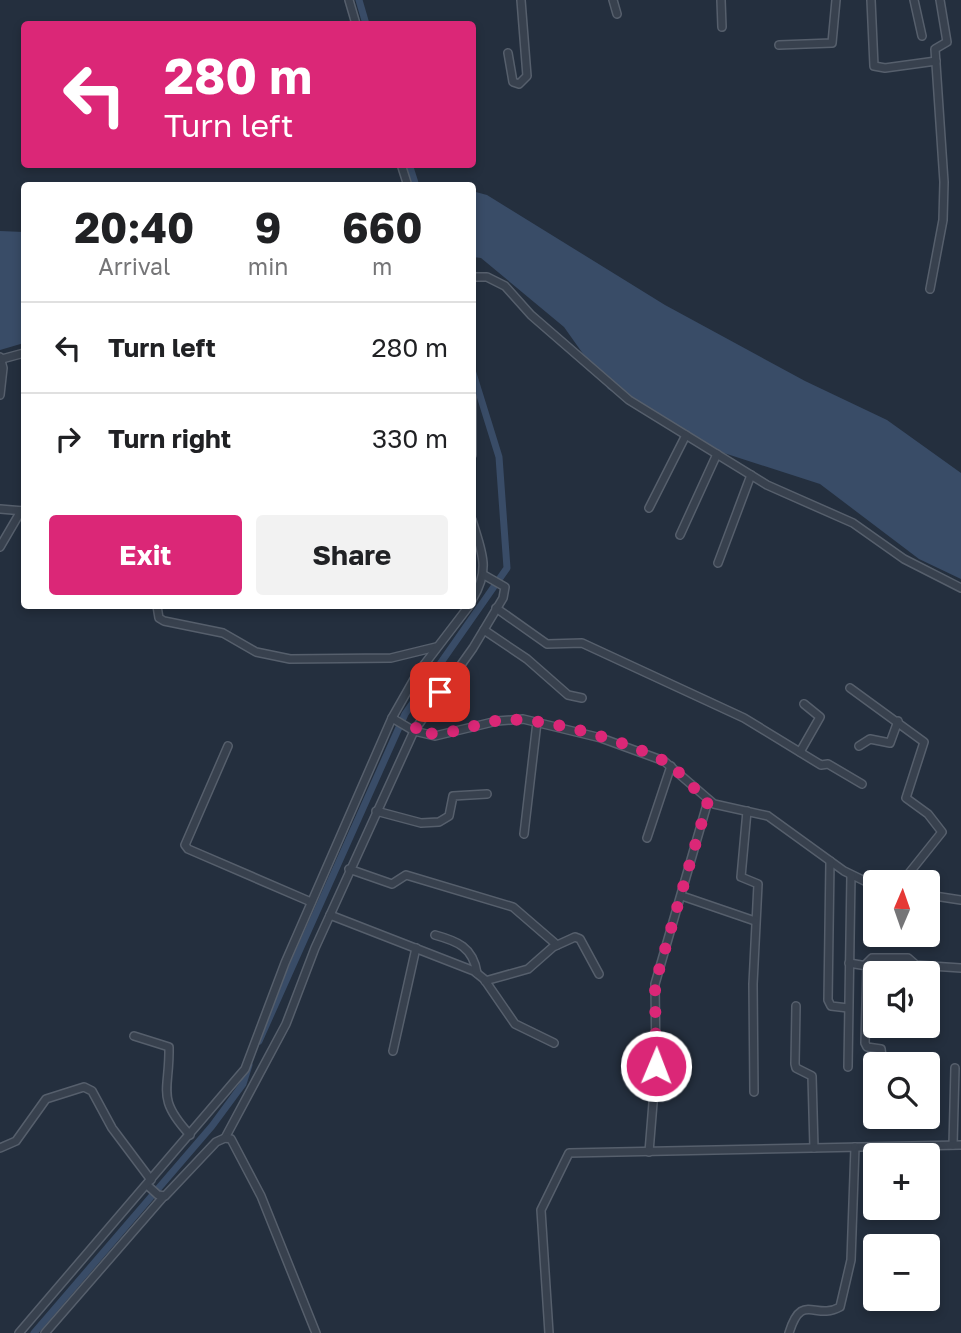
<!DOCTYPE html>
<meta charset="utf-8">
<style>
body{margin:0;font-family:"Golos Text",sans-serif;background:#f2f2f2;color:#202124;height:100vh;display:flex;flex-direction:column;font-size:26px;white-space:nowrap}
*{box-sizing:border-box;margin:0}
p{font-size:23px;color:#757577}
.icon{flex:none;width:38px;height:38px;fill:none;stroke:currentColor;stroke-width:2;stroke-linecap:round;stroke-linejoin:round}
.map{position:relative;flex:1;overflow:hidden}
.side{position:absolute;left:21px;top:182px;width:455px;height:427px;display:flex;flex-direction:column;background:#fff;border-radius:7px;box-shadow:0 4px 10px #0003}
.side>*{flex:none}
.banner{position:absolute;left:21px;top:21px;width:455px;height:147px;border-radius:7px;box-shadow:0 4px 10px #0003;background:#db2777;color:#fff;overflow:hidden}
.needle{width:46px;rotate:2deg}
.fabs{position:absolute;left:863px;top:870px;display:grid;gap:14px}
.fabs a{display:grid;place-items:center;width:77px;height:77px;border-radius:7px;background:#fff;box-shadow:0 4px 10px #0003;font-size:35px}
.pin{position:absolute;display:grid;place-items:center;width:60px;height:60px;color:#fff;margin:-30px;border-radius:14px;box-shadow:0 4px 10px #0006}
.me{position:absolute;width:77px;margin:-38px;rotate:1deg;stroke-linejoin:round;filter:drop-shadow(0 0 5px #0008)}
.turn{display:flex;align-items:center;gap:24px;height:147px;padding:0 28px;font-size:32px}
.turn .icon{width:91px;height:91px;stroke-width:2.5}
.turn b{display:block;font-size:49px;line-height:60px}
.eta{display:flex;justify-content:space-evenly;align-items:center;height:119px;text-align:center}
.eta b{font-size:42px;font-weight:700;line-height:49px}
.button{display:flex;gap:14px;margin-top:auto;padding:14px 28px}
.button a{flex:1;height:80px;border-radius:7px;background:#db2777;color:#fff;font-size:28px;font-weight:700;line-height:80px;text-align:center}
.button a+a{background:#f2f2f2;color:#202124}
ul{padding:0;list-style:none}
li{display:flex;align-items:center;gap:21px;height:91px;padding:0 28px;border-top:2px solid #e0e0e0}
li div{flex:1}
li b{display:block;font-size:26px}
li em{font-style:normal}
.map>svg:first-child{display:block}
</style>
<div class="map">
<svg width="961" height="1333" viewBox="0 0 961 1333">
<rect width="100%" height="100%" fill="#242f3e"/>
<g fill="#394c67">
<polygon points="472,191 487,195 665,305 805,381 887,420 961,473 961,579 919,559 820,484 696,444 608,389 564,327 481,258 473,257"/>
<polygon points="0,231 24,232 24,343 0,350"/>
</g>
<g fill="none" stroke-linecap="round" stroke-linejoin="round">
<g stroke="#394c67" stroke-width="7">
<polyline points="359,0 366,24"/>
<polyline points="409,164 416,186"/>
<polyline points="259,1041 405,714 507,568 499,457 472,370"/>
<polyline points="34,1333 212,1126 243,1084 249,1065"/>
</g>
<defs>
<g id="minor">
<polyline points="349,0 356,24"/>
<polyline points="613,0 617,14"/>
<polyline points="721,0 722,27"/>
<polyline points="871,0 874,66 885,68 936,61"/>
<polyline points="914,0 922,36"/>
<polyline points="779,45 832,43 836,0"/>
<polyline points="508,53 513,82 519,84 527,76 521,0"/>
<polyline points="401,164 408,186"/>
<polyline points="472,277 487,277 505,286 531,315 629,400 767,485 853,523 904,559 961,588"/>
<polyline points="930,289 943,220 944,182 935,49 947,42 940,0"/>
<polyline points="0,357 3,368 0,395"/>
<polyline points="2,359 24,353"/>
<polyline points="472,397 472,455"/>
<polyline points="649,508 686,435"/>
<polyline points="0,509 24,511"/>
<path d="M472 520C482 553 491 569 472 600"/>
<polyline points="680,535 717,454"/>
<polyline points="0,547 21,511"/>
<polyline points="718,563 751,475"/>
<polyline points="157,606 159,618 164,621 223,633 256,652 290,659 391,658 436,647"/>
<polyline points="496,608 547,644 582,643 744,718 821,765 828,764 862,784"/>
<polyline points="484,630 527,659 568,695 582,698"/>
<polyline points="850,688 924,742 906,798 928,814 942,832 902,882"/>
<polyline points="392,718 414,731 435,736 497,721 523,719 601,738 664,761 714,804 768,816 844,871 875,886"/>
<polyline points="228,746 185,845 188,849 311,902"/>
<polyline points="859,746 870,739 890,743 898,721"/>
<polyline points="800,752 820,717 804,704"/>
<polyline points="376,811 421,823 439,822 449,816 453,796 487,794"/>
<polyline points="747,811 741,877 758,884 753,984 754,1092"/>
<polyline points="524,834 537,722"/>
<polyline points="647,838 671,766"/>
<polyline points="830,861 828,1000 831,1006 848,1008"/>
<polyline points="349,869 392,884 406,875 513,907 557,945"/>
<polyline points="928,895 961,900"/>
<polyline points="682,896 755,921"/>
<polyline points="330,915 474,971 484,979 515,1024 554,1043"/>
<path d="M435 935C457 941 473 947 477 973"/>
<polyline points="849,963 867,966 865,1043 867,1047 881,1049 883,1064"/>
<polyline points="866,964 872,958 908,958 916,965 961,968"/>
<polyline points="485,981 528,969 553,947 575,937 580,939 599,974"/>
<polyline points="796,1006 795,1064 796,1068 812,1076 814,1148"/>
<path d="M134 1036 169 1047C170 1091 155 1097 190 1135"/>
<polyline points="393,1051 416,948"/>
<polyline points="848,1067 851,875"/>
<polyline points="225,1138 286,1024 315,948 414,731 473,648 503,598 505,587 484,575"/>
<polyline points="953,1145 955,1068"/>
<polyline points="0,1148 16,1141 46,1099 84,1087 92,1091 112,1128 151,1180"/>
<polyline points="649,1152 656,1066 655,984 708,801"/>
<polyline points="147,1185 158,1195 165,1196 216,1142 225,1138 231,1139 261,1196 316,1333"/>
<polyline points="19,1333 245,1069 285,963 392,718 417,674 469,606"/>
<polyline points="45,1333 164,1196"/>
<polyline points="549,1333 541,1210 569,1153 961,1145"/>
<path d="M789 1333C802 1291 815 1321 840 1307L851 1260 855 1147"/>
</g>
</defs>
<use href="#minor" stroke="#565f6c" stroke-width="10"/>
<use href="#minor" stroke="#38414e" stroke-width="7"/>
</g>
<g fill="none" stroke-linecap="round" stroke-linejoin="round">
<path stroke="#db2777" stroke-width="12" stroke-dasharray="0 21.6" d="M440 692 414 731C445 740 472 723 503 720 543 716 629 742 664 761 680 770 693 789 708 801L655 984 656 1066"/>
</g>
</svg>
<div class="fabs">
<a><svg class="needle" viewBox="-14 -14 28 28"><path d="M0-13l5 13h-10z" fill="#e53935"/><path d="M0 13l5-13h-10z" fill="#757577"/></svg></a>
<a><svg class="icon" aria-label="sound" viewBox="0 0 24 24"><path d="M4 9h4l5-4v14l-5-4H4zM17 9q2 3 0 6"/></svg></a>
<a><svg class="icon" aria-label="search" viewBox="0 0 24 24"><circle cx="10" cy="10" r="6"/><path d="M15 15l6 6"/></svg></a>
<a>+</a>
<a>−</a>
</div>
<div class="pin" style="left:440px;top:692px;background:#d93025"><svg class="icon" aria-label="arrive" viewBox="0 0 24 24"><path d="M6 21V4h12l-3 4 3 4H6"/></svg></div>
<svg class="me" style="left:656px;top:1066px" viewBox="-20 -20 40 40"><circle r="17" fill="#db2777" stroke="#fff" stroke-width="3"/><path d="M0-11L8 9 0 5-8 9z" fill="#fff"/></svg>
<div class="banner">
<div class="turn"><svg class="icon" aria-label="left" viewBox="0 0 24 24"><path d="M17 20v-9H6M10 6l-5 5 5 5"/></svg><div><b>280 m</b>Turn left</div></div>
</div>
<section class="side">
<div class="eta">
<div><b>20:40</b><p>Arrival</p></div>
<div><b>9</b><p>min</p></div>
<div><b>660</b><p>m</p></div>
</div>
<ul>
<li><svg class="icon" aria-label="left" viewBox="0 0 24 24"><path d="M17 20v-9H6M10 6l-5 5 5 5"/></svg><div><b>Turn left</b></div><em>280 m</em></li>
<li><svg class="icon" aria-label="right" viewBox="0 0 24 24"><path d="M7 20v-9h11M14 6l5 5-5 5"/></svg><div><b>Turn right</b></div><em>330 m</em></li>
</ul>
<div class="button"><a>Exit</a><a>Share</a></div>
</section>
</div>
